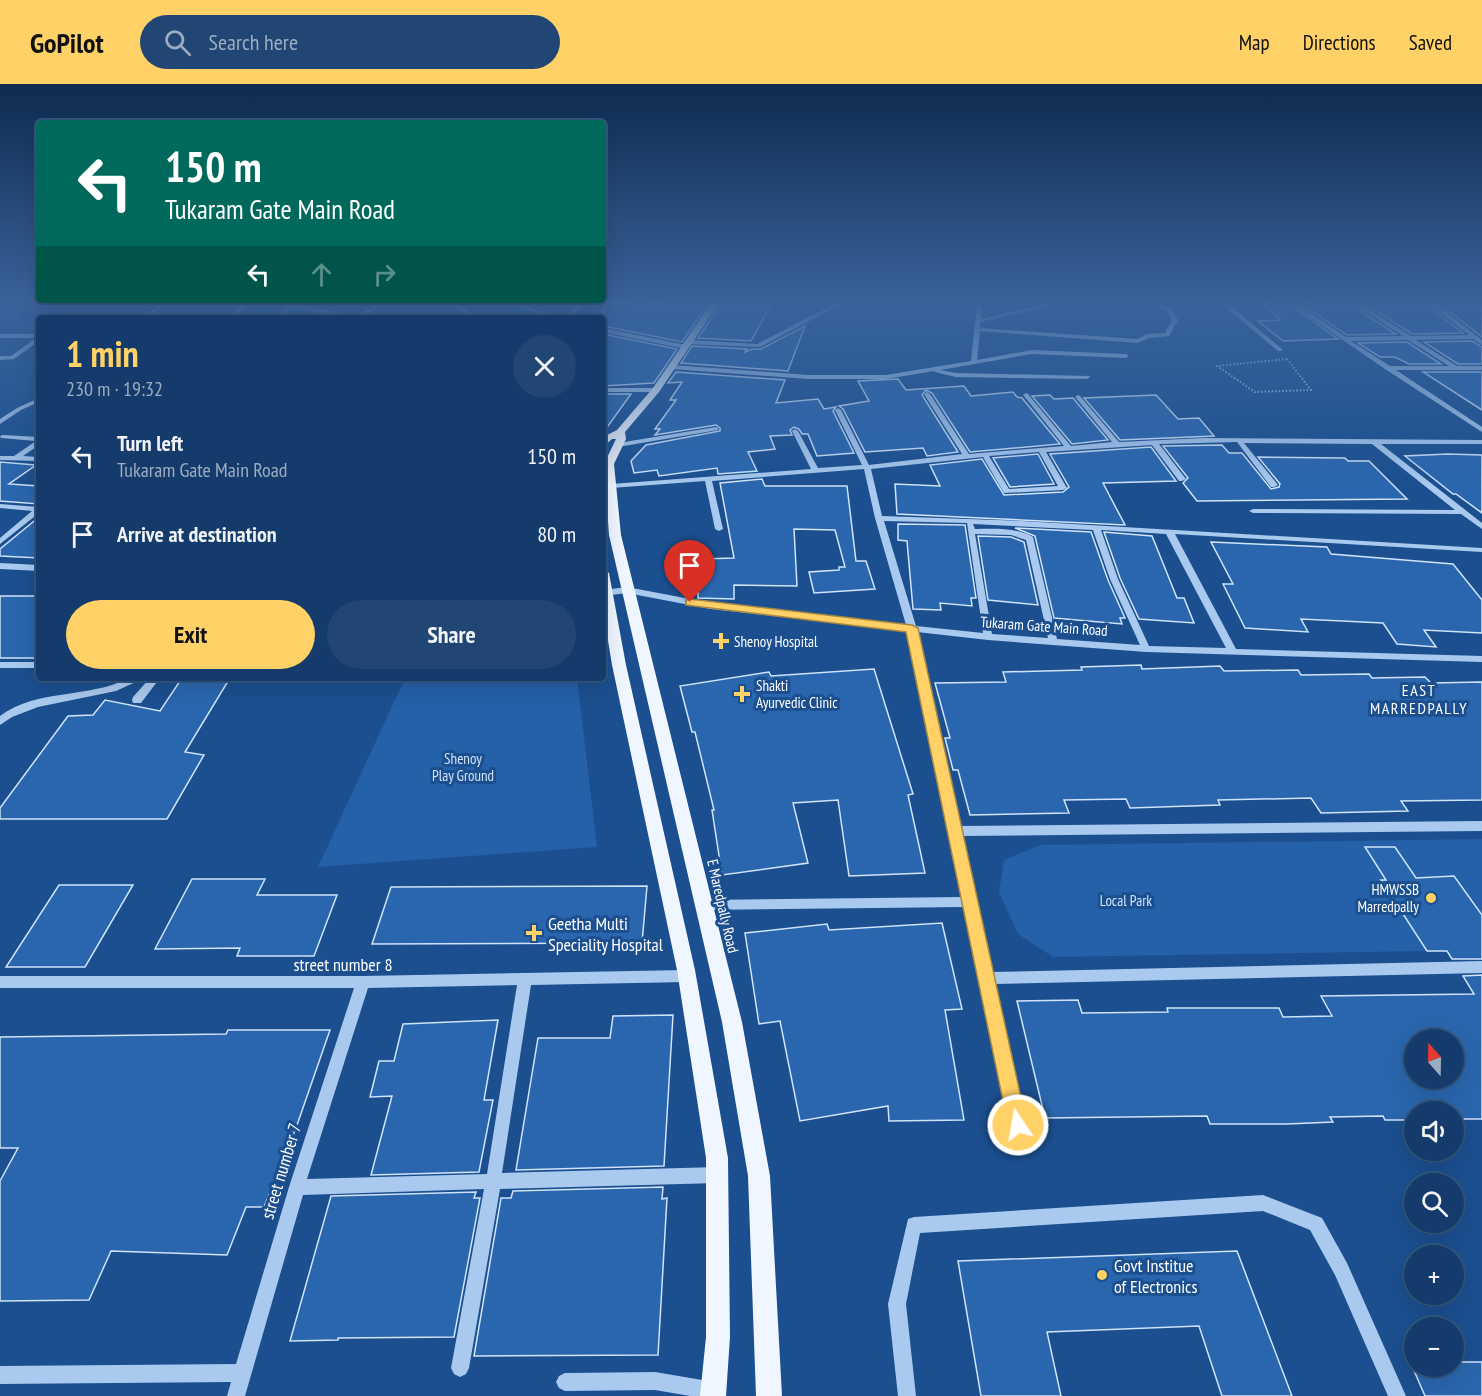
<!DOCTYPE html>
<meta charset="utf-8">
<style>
body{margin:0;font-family:"PT Sans Narrow",sans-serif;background:#214673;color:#f1f3f6;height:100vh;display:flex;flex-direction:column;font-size:22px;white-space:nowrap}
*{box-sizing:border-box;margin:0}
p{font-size:20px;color:#9dadc1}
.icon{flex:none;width:33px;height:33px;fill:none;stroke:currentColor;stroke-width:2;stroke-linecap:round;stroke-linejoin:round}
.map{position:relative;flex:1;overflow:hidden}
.details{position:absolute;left:36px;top:231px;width:570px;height:366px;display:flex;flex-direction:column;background:#143b6b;border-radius:6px;box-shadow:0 6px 24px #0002,0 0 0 2px #33557e}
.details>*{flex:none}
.top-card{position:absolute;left:36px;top:36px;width:570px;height:183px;border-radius:6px;box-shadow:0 6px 24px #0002,0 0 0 2px #33557e;background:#00695c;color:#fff;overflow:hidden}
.needle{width:39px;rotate:340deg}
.controls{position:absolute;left:1404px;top:945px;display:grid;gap:12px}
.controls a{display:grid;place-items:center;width:60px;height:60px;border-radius:50%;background:#143b6b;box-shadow:0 6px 24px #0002,0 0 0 2px #33557e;font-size:30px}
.pin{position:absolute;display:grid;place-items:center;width:51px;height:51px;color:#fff;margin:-62px -26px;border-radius:50% 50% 50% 0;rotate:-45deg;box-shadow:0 0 6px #0007}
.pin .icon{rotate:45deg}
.me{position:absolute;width:66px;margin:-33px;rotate:348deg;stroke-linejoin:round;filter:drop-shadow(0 0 4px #0008)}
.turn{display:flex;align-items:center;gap:21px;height:126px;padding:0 30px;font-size:27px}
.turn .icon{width:78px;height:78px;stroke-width:2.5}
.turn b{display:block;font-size:42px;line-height:51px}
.lanes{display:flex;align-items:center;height:57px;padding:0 30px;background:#0003;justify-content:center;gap:30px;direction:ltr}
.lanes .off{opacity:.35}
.round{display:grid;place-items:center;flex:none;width:63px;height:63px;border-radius:32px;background:#214673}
.overview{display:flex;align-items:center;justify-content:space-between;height:102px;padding:0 30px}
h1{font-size:36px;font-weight:600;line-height:45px;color:#ffd166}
.action{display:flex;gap:12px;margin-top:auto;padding:12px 30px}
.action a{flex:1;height:69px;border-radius:36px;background:#ffd166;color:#111;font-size:24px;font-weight:600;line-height:69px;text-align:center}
.action a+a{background:#214673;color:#f1f3f6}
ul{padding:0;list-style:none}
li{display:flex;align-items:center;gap:18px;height:78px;padding:0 30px}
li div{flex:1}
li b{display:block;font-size:22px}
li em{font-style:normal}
header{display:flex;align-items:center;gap:36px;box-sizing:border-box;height:84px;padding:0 30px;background:#ffd166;color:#111}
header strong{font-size:28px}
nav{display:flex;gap:33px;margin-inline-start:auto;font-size:21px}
.search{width:420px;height:54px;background:#214673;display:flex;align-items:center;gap:15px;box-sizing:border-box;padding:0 21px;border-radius:33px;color:#9dadc1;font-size:22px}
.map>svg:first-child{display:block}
</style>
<header>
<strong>GoPilot</strong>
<div class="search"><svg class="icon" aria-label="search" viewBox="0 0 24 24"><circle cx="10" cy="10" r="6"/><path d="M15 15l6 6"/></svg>Search here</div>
<nav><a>Map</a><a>Directions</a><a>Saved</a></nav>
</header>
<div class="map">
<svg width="1482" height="1312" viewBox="0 0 1482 1312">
<rect width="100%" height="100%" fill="#1b4f8f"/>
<g fill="#2461a8">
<polygon points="405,594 577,594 597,763 318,783"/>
<polygon points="1482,755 1482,866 1053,873 1018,850 999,808 1004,776 1040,761"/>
</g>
<g fill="#2a66ad" stroke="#cfe3fa" stroke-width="1.5" fill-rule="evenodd">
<polygon points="603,219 636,219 641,224 646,219 708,220 682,258 603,242"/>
<polygon points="1263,219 1287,219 1338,255 1283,257 1258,237 1281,236"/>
<polygon points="1300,219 1353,220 1354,223 1396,250 1347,251"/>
<polygon points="1364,219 1427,221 1463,249 1412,250"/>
<polygon points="1441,219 1482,219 1482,253 1440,220"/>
<polygon points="721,220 770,222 751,257 698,254"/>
<polygon points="805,242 788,287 681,279 692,262 747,265 745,268 752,265 761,265"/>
<polygon points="603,250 677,265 654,299 603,302"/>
<polygon points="1472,257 1482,263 1482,280 1458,280 1424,258"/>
<polygon points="1407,258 1441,280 1409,280 1395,273 1380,273 1358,259"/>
<polygon points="676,288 785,296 776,319 818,315 824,325 836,323 833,327 854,369 817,372 808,350 802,350 799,345 794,343 790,346 792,351 770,352 775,365 748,368 757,387 718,390 717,384 659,392 657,386 634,389 631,377 646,361 720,347 720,344 716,341 655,351 660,345 655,345 676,316 670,316 682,298 668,299"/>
<polygon points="1423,288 1482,288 1482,326"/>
<polygon points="898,295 906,306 964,302 971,312 1013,308 1017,313 1022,314 1060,360 970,368 932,309 926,306 922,311 958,368 927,372 923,364 865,368 843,325 839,322 869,317 858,297"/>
<polygon points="603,310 631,310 603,349"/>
<polygon points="1050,311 1054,315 1073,314 1108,356 1072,360 1032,312"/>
<polygon points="1156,311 1178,335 1199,334 1214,352 1120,356 1084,314"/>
<polygon points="1222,361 1229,369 1242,369 1271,405 1279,403 1280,400 1258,373 1345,374 1348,377 1369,377 1407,415 1197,417 1183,399 1188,394 1163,362"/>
<polygon points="1151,363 1176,397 1103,399 1125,441 897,430 895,400 940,402 930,381 982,375 1004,411 1063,408 1069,403 1050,370"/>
<polygon points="1038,370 1054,400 1010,403 993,374"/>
<polygon points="1448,370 1482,371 1482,429 1456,410 1453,410 1405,372"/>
<polygon points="0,378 36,381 9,400 39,402 39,420 0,417"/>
<polygon points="762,395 765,402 847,402 856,477 866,477 875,505 814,509 809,488 839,486 839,483 845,483 835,446 794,445 797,502 734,501 734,515 698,514 699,475 734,474 720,399"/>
<polygon points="39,433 39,474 0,472 0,465"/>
<polygon points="898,440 965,441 976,514 971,514 972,522 940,519 941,526 913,525 907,457 898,456"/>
<polygon points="1015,444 1091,448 1108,496 1125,534 1120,534 1122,540 1054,534 1035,452"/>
<polygon points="1104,448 1152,452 1177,514 1184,514 1194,539 1139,535 1120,494"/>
<polygon points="978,452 1011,453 1024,458 1038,521 988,516"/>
<polygon points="1211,458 1327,463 1331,470 1453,480 1482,516 1482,549 1424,546 1436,563 1397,560 1383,539 1301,535 1308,548 1245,544 1223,500 1233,500"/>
<rect x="0" y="512" width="39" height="62"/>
<polygon points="1141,581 1142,585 1220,582 1224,587 1298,586 1301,591 1369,590 1372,594 1425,593 1431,599 1482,598 1482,716 1401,717 1408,727 1321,729 1311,714 1218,716 1220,721 1130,724 1126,715 1064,716 1069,729 970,731 958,686 953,686 945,654 950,654 935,599 1006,598 1003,588 1082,586 1081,583"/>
<polygon points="874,585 913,710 908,711 925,789 849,792 838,716 793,719 808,779 722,791 712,726 714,726 695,648 692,648 680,602 769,588 771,592"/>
<polygon points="182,594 230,594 185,668 204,671 167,735 0,735 0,724 68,632 93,631 105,616 160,627"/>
<polygon points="1365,763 1395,763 1416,794 1454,792 1482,831 1482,875 1452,875 1447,867 1427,867 1381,796 1386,796"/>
<polygon points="192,795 265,795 257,811 337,811 314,872 237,872 240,864 155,865"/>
<polygon points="59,801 133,801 85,883 6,883"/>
<polygon points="647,802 642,859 372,860 391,803"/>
<polygon points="942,839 962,925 945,926 964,1036 889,1037 888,1022 800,1037 780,937 759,940 745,849 827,840 829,846"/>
<path d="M1482 891V1035H1454V1028H1414V1036H1385L1383 1032 1330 1033 1333 1038 1287 1040H1210L1207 1032 1045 1034 1017 917 1078 916 1082 929 1168 928 1167 924H1279L1283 933 1332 932 1321 912 1474 910 1463 892ZM1414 956H1454V994H1414Z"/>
<polygon points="673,931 664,1082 516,1086 538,954 610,954 613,932"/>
<polygon points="498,936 484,1016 493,1016 479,1088 371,1091 392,1012 370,1013 379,977 394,977 403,940"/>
<polygon points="228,946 330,946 296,1044 264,1123 246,1123 227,1171 111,1167 89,1216 0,1217 0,1097 18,1064 0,1064 0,953 226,950"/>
<polygon points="663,1103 662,1115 667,1114 658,1271 474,1272 501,1114 511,1114 513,1107"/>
<polygon points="476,1108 474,1114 480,1114 454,1253 338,1254 338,1256 290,1257 331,1112"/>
<polygon points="1237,1167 1292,1312 1222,1312 1199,1242 1047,1248 1061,1312 981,1312 958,1177"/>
<polygon points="1454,1278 1482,1278 1482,1312 1425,1312 1412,1282 1454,1282"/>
</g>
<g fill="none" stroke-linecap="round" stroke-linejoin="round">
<polygon stroke="#a9c9ee" stroke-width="2" stroke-dasharray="1.5 2" stroke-linecap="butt" points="1287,275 1311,306 1255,308 1217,282"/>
<g fill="#a9c9ee" fill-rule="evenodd">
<polygon points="162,219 169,219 148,234 141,234"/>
<polygon points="244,219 302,221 354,232 380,219 388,219 361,234 350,234 292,224 279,234 273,234 285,224 248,222 232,234 226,234"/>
<path d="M437 219C453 219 468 225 481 234H474L457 225Z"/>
<polygon points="507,219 516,219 563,234 546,232 537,234 537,232 540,230"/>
<polygon points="580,219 586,219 570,234 564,234"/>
<polygon points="638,219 644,219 644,220 641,222"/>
<polygon points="836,219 843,219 760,263 689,260 686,258 689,256 757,260"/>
<path d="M977 219 982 220 981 235 1051 219H1062L980 238V244L1137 255 1147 250 1165 249 1172 236 1167 227 1153 219C1166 219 1172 226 1178 236L1169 252 1148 254 1138 259 980 247 977 276 1032 266 1126 270 1129 272 1126 274 1032 270 940 286 956 289 1089 292 1090 293 1087 295 956 293 935 288 934 287 886 295H808L672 285 669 283 672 281 808 291H886L971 277Z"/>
<polygon points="1221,219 1227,219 1282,265 1282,267 1278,267"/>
<path d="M1289 219H1296L1346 253 1403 252 1355 221V219H1359L1411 252 1469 251 1428 219H1435L1482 256V261L1473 255 1416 256 1457 282H1482V286H1396L1482 343V348L1385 285ZM1408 256 1449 282H1390L1351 257Z"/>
<polygon points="603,244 686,261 689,263 686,265 603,248"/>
<polygon points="0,250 39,250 39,257 14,275 0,276 0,272 11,272 36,254 0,254"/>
<polygon points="603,304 656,304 659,306 656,308 603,308"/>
<path d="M927 308 930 310 969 370 1064 362 1024 312 1023 311 1026 309 1028 310 1071 362 1112 358 1076 314 1075 313 1078 311 1080 312 1119 358 1205 354 1482 356V360H1381L1482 439V445L1461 430 1253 429 1249 427 1253 425 1455 426 1372 360 1244 359 1278 401 1274 403H1271L1237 358 1159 360 1186 395 1182 397H1179L1152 361 1046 368 1067 404 1063 406 1004 409 983 373 871 385 882 432 1022 437 1482 464V468L1175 450 1236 565 1482 572V578L1146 568 988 556 917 548 960 742 1482 737V747L962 752 992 888 1482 877V889L995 900 1025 1041 1023 1046 1018 1048 1013 1046 1011 1041 965 823 705 826 701 825 699 821 701 817 705 816 963 813 908 547 711 525 627 509 603 512V506L627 503 711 519 906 541 875 434 864 385 712 397 723 445 719 447 715 445 705 397 611 404 607 402 611 400 811 385 792 347 795 345 798 347 818 384 862 381 835 326 838 324 841 326 869 381 962 370 924 310ZM1039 368 1058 402 1009 405 989 372ZM884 437 967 439 983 549 916 542ZM973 440 1093 446 1110 495 1140 561 1057 555 1033 453C1016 443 993 445 975 445ZM1101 446 1166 450 1226 564 1149 562 1118 495ZM975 450 1011 451 1026 456 1048 554 992 550Z"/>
<polygon points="39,314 39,318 21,326 0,340 0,335 17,324"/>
<polygon points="716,343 718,344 718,346 618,363 614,361 618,359"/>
<polygon points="3,351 39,353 39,361 23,372 39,373 39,377 0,376 0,372 14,372 36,357 1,354 0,352"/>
<polygon points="0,420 39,423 39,429 0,460 0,454 32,427 0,424"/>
<polygon points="0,479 39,481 39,487 0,485"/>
<rect x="0" y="578" width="39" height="6"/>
<path d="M129 594H142L140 596 116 607 38 623 12 633 0 641V632C37 604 89 615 129 594Z"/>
<polygon points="150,594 160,594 141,619 133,619 132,616 133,613"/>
<path d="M687 886 692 888 694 892 692 896 687 898 531 901 502 1089 718 1083 724 1085 726 1091 724 1097 718 1099 500 1105 469 1284 466 1290 460 1293 454 1290 451 1284 484 1105 303 1111 245 1312H227L231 1298 0 1300V1282L236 1280 289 1103 354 904H0V892H363ZM517 901 487 1090 307 1095 368 904Z"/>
<polygon points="1263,1111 1322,1134 1347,1179 1406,1312 1388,1312 1335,1191 1310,1146 1263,1127 920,1149 906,1220 916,1312 898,1312 888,1220 908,1135 914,1133"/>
<polygon points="655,1288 714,1298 720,1301 723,1307 721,1312 690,1312 655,1306 565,1307 559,1304 556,1298 559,1292 565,1289"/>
</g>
<g fill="#f0f6ff" fill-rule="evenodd">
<polygon points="711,219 719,219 659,308 625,348 626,355 614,380 621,451 742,938 770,1092 782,1312 756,1312 748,1092 722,938 609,451 604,380 616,355 612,355 603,363 603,353 617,346 653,304"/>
<polygon points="603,485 609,489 626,581 695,886 728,1074 730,1253 726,1312 700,1312 706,1253 706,1074 677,886 612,581 603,526"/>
</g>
</g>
<linearGradient id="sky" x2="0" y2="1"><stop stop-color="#0f2b4f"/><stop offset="0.54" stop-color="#39639b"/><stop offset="1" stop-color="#39639b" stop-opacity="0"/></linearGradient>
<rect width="1482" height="403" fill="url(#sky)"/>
<polygon fill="#ffd166" stroke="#a68842" stroke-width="1.5" points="690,515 912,541 918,544 1027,1041 1025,1048 1018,1050 1011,1048 1008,1041 906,548 686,521 686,516"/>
<g fill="#ffd166" stroke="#1b4f8f" stroke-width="2">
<path d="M718 548h6v6h6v6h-6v6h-6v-6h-6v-6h6z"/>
<path d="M739 601h6v6h6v6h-6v6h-6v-6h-6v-6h6z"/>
<circle cx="1431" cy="814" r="6"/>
<path d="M531 840h6v6h6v6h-6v6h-6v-6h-6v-6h6z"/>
<circle cx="1102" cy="1191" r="6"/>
</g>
<g text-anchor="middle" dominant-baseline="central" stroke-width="6" stroke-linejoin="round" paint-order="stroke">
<g font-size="15" fill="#fff" stroke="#1b4f8f">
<text transform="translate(1044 542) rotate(4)">Tukaram Gate Main Road</text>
<text transform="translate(723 822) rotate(77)">E Maredpally Road</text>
</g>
<g font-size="15" fill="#fff" stroke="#1b4f8f" text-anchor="start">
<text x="734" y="557">Shenoy Hospital</text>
<text x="756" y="601">Shakti<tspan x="756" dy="17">Ayurvedic Clinic</tspan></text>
<text x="1419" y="805" text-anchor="end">HMWSSB<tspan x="1419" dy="17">Marredpally</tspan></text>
</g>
<g font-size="15" fill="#cfe3fa" stroke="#1b4f8f">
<text x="463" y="674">Shenoy<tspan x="463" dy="17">Play Ground</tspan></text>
<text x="1126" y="816">Local Park</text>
</g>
<g font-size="16" letter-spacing="1.5" fill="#fff" stroke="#1b4f8f">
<text x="1419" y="606">EAST<tspan x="1419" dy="18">MARREDPALLY</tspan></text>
</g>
<g font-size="18" fill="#fff" stroke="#1b4f8f" text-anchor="start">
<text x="548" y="839">Geetha Multi<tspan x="548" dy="21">Speciality Hospital</tspan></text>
<text x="1114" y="1181">Govt Institue<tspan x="1114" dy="21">of Electronics</tspan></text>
</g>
<g font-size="18" fill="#fff" stroke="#1b4f8f">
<text x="343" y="880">street number 8</text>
<text transform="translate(281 1087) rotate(-73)">street number 7</text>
</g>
</g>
</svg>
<div class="controls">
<a><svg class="needle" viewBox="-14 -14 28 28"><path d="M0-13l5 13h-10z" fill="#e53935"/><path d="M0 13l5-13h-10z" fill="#9dadc1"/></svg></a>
<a><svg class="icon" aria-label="sound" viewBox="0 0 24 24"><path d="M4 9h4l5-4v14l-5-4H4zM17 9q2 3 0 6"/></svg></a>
<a><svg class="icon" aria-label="search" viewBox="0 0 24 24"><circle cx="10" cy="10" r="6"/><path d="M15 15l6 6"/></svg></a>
<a>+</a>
<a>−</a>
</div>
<div class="pin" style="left:690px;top:518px;background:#d93025"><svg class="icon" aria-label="arrive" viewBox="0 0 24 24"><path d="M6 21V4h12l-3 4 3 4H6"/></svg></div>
<svg class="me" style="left:1018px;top:1041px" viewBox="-20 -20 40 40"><circle r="17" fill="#ffd166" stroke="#fff" stroke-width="3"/><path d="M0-11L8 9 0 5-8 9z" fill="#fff"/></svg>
<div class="top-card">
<div class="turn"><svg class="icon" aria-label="left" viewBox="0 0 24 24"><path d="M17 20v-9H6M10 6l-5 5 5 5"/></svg><div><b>150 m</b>Tukaram Gate Main Road</div></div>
<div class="lanes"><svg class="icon" aria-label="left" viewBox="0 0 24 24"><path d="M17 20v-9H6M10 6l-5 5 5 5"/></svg><svg class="icon off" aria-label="ahead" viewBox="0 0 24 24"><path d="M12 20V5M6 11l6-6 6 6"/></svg><svg class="icon off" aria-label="right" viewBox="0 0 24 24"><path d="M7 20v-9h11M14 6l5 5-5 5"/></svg></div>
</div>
<section class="details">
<div class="overview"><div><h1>1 min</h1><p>230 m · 19:32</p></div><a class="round"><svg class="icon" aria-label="close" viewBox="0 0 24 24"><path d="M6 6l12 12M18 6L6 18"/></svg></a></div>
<ul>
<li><svg class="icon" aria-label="left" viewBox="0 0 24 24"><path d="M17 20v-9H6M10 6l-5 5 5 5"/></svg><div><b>Turn left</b><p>Tukaram Gate Main Road</p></div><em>150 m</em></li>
<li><svg class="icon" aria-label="arrive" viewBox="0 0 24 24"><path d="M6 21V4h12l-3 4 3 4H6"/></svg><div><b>Arrive at destination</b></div><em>80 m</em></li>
</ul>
<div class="action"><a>Exit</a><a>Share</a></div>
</section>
</div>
